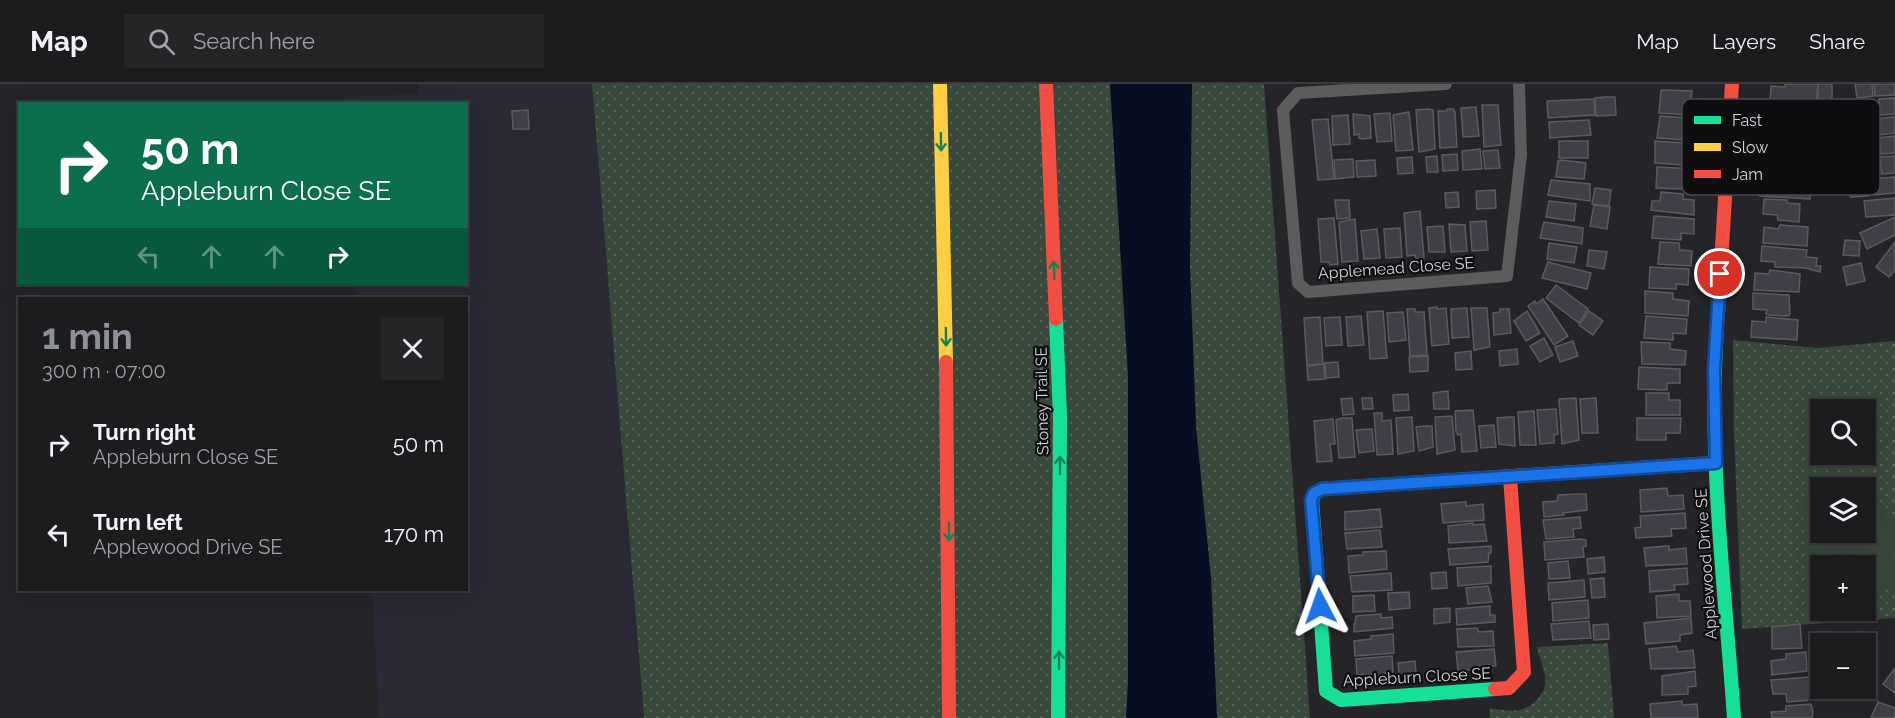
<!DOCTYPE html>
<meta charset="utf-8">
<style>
body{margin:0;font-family:Raleway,sans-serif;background:#252528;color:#f1f3f6;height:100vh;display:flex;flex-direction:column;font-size:22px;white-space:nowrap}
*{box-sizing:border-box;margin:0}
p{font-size:20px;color:#a0a1a4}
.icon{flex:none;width:33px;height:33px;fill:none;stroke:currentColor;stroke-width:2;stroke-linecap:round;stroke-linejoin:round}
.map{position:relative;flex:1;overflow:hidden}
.side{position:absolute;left:18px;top:213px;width:450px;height:294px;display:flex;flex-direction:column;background:#1c1c1f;border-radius:0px;box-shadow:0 6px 24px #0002,0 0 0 2px #3a3a3d}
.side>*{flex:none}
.guide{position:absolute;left:18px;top:18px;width:450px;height:183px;border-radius:0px;box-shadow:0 6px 24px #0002,0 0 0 2px #3a3a3d;background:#0b6e4f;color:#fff;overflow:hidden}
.controls{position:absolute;left:1810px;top:315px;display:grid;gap:12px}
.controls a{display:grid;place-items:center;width:66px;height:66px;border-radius:0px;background:#1c1c1f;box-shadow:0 6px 24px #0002,0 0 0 2px #3a3a3d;font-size:30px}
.pin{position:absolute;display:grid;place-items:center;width:51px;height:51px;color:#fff;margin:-26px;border:3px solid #fff;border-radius:50%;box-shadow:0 2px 6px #0007}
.me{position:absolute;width:66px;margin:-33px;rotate:356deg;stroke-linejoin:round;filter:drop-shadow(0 0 4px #0008)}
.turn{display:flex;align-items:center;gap:21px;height:126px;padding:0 24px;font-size:27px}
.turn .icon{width:78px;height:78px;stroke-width:2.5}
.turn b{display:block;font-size:42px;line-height:51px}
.lanes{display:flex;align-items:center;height:57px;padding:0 24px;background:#0003;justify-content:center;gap:30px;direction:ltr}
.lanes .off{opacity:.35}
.round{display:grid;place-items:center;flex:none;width:63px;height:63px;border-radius:0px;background:#252528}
.head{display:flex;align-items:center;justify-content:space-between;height:102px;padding:0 24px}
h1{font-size:36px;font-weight:700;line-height:45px;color:#8c9099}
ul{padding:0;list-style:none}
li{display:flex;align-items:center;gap:18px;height:90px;padding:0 24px}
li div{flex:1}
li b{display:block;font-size:22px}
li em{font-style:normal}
header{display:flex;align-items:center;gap:36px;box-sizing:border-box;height:84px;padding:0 30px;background:#1c1c1f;border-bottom:2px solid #3a3a3d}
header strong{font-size:28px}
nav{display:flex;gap:33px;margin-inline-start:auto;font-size:21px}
.search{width:420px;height:54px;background:#252528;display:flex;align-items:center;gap:15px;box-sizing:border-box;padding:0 21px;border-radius:0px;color:#a0a1a4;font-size:22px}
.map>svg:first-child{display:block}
</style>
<header>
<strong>Map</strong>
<div class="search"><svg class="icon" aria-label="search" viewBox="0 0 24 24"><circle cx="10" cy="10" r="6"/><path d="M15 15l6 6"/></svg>Search here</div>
<nav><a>Map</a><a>Layers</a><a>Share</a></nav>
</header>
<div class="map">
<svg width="1895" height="634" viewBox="0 0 1895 634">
<defs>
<pattern id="grass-dots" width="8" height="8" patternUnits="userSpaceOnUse" patternTransform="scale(1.5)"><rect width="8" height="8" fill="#38483b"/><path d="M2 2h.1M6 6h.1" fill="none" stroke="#546257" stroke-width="1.8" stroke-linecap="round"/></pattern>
</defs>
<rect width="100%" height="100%" fill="#252529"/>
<polygon fill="#2a2934" points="418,0 592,0 644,634 379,634 372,506 466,506 466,214 356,214 355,200 466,200 466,20 345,19 345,13 418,10"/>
<g fill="url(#grass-dots)" fill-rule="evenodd">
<polygon points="592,0 1264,0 1310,634 644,634"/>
<path d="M1733 256 1817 264 1895 257V534L1742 545 1734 352ZM1821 326H1866V370H1821ZM1821 404H1866V448H1821ZM1821 482H1866V526H1821Z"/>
<path d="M1608 559 1614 634H1490V624C1511 628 1528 630 1541 610 1545 605 1546 598 1545 592 1543 582 1539 573 1537 563Z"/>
</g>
<path fill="#38483b" d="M1821 413V448H1866V413C1878 417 1891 428 1895 440V502L1866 504V482H1821V508H1815L1807 503 1802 414Z"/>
<polygon fill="#070e22" points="1110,0 1192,0 1190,182 1196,342 1211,494 1217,634 1126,634 1128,598 1128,292"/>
<g fill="#3f3f47" stroke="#5b5b5e" stroke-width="1.5">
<polygon points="1785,0 1818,0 1816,21 1770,18 1771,2 1785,3"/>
<rect x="1818" y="0" width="14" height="16"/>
<polygon points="1855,0 1872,0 1873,12 1857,14"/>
<polygon points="1874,0 1895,0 1895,11 1875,12"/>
<polygon points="1661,6 1692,7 1691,15 1705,16 1704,32 1659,29"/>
<polygon points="1605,13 1615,13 1616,31 1596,32 1595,14"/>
<polygon points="1895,14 1895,30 1880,31 1879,15"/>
<polygon points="1594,15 1595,31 1548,34 1547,17"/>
<polygon points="1482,21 1498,21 1501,61 1484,63"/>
<polygon points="1476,23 1479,52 1463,53 1461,24"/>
<polygon points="1428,25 1433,26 1435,65 1419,68 1416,26"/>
<polygon points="1447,25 1453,25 1455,28 1457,63 1440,64 1438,27 1447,27"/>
<polygon points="528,26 529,45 513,45 512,27"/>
<polygon points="1409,28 1413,66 1396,67 1393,31"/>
<polygon points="1390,29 1392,57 1377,58 1374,30"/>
<polygon points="1353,30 1370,32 1371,54 1362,55 1359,54 1359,50 1354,51"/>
<polygon points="1348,31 1350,60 1333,61 1332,32"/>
<polygon points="1660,32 1703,35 1702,50 1688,49 1686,56 1657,54"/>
<polygon points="1892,33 1895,33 1895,49 1879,51 1878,35"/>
<polygon points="1328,35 1334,95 1318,96 1312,36"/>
<polygon points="1589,36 1591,51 1550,54 1549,38"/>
<polygon points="1895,52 1895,69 1881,70 1879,54"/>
<rect x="1559" y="57" width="29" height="17"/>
<polygon points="1655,57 1684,59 1683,65 1699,67 1698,82 1655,79"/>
<polygon points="1480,65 1482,85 1463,86 1462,67"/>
<polygon points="1498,66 1500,84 1485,85 1483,67"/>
<polygon points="1457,70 1458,86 1443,87 1442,71"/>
<polygon points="1437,72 1438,88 1427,88 1426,73"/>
<polygon points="1895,72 1895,89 1882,90 1880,73"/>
<polygon points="1412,73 1413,89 1398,90 1397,74"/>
<polygon points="1353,75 1354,93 1335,95 1334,76"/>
<polygon points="1375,76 1376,92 1357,93 1356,77"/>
<polygon points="1561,76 1586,79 1584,95 1556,93 1558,77"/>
<polygon points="1657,83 1695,85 1694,101 1683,100 1682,105 1680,105 1656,104"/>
<polygon points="1777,92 1819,96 1818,107 1811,106 1810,115 1760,112 1762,97 1776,98"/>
<polygon points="1895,93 1895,109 1873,111 1871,95"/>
<polygon points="1866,95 1868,112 1851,113 1850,96"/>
<polygon points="1551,96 1590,100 1590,117 1548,111"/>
<polygon points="1595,104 1611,106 1609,122 1592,120"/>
<polygon points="1495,106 1496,124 1477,125 1476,107"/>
<polygon points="1458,108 1459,123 1446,124 1445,109"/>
<polygon points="1661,108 1683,110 1683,115 1694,116 1694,131 1651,126 1652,117 1660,117"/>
<polygon points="1895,114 1895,131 1866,133 1864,117"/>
<polygon points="1764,115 1787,116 1787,119 1800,120 1799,138 1778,136 1777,131 1763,130"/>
<polygon points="1335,116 1349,116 1350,134 1337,135"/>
<polygon points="1549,117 1576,120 1574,137 1546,133"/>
<polygon points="1594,121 1610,123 1607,145 1590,142"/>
<polygon points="1420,127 1424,174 1416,175 1415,171 1407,172 1404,129"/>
<polygon points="1654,132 1694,135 1694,150 1681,149 1681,156 1652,154"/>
<polygon points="1895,133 1895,151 1867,165 1860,149"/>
<polygon points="1334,134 1338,180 1330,181 1329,178 1321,178 1318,135"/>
<polygon points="1355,135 1358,177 1342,178 1339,138"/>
<polygon points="1486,137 1488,166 1472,167 1470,138"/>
<polygon points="1544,138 1583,144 1582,160 1540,154"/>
<polygon points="1449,140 1465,141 1467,167 1451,168"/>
<polygon points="1780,141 1808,143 1807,162 1763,159 1764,143 1778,145"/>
<polygon points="1443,142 1445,168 1429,168 1427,143"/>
<polygon points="1400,144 1402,173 1386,174 1384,145"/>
<polygon points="1377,145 1380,174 1364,175 1361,147"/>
<polygon points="1845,156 1860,157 1859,172 1843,171"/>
<polygon points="1660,158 1679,159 1680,166 1692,167 1691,182 1658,180"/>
<polygon points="1895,158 1895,186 1889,193 1876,183"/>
<polygon points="1549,159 1577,163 1574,179 1547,175"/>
<polygon points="1762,162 1807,166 1806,173 1817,174 1816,182 1821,182 1820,188 1805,184 1775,183 1775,178 1761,177"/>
<polygon points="1589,166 1607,168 1604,185 1587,182"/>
<polygon points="1548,178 1591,189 1587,205 1542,194"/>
<polygon points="1861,179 1865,197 1847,201 1843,183"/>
<polygon points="1650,183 1689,185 1688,201 1676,200 1676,205 1649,204"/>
<polygon points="1770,186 1800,190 1799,208 1754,206 1755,189 1769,190"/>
<polygon points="1556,201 1588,225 1579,239 1546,214"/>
<polygon points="1645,207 1673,209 1673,215 1689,217 1688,232 1645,229"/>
<polygon points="1753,209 1789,211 1790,230 1788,232 1769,231 1766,230 1767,226 1753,225"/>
<polygon points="1543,215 1568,252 1554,261 1528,222 1535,217 1536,220"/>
<polygon points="1437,223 1437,225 1446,224 1449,260 1432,262 1429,224"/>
<polygon points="1467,224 1469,253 1452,254 1451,225"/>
<polygon points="1471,224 1487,224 1490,263 1474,266"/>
<polygon points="1407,225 1415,225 1415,228 1424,228 1427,271 1410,272"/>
<polygon points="1500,225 1509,225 1511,249 1494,251 1493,229 1500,228"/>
<polygon points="1383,227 1387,274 1370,275 1367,228"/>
<polygon points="1527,227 1540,249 1526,257 1514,237"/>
<polygon points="1589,227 1603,237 1593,251 1579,241"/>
<polygon points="1403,228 1406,256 1389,258 1387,229"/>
<polygon points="1361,232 1364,261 1348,262 1346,233"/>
<polygon points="1646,232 1687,235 1686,250 1673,249 1673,256 1644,254"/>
<polygon points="1320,233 1323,280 1307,281 1304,234"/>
<polygon points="1340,233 1342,261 1326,262 1324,234"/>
<polygon points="1766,233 1798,236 1797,256 1751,253 1752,237 1766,238"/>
<polygon points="1544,254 1553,271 1540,278 1530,262"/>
<polygon points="1573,257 1578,272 1560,278 1555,263"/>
<polygon points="1641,258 1670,259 1670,265 1686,267 1685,281 1642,280"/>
<polygon points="1517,265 1518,280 1500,282 1499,267"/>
<polygon points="1471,267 1472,285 1456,286 1455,269"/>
<polygon points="1428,272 1428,287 1410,288 1409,273"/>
<polygon points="1338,278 1339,293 1326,294 1325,279"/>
<polygon points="1324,280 1325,295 1308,296 1307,282"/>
<polygon points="1639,283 1680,285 1680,299 1667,299 1667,306 1638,305"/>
<polygon points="1448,307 1449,325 1434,325 1433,309"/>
<polygon points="1646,309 1669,309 1669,316 1680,316 1680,331 1646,331"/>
<polygon points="1408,310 1409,326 1394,327 1393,311"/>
<polygon points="1352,314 1354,330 1343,331 1341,315"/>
<polygon points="1362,314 1372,314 1373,325 1363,325"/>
<polygon points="1576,314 1579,356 1562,360 1559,315"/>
<polygon points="1596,314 1598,349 1582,349 1580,315"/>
<polygon points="1556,325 1558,350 1554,351 1554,359 1540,360 1537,326"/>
<polygon points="1473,326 1477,367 1462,368 1461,350 1458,351 1456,348 1455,327"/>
<polygon points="1534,327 1536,361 1520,361 1518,328"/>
<polygon points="1374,329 1382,329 1382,337 1391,336 1393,370 1377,371"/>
<polygon points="1452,332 1455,366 1437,370 1435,333"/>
<polygon points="1412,333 1414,367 1398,370 1396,334"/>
<polygon points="1509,333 1514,333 1515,362 1499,360 1497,334"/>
<polygon points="1342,334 1352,334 1355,373 1339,374 1336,336"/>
<polygon points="1637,334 1681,334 1680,349 1666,349 1666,356 1637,356"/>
<polygon points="1333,335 1335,360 1330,360 1332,377 1317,378 1314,337"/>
<polygon points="1494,341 1496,363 1481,364 1479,342"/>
<polygon points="1425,342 1432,342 1433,363 1419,367 1416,343"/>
<polygon points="1372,345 1374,367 1359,369 1356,346"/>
<polygon points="1667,404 1668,412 1683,411 1684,425 1641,428 1640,406"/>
<polygon points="1578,410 1586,410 1587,426 1563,429 1564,431 1544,433 1543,418 1557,417 1558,411"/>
<polygon points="1463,418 1466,418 1466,422 1483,420 1484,436 1443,439 1441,420"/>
<polygon points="1380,425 1382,443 1345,446 1345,428"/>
<polygon points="1685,429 1686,444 1671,445 1672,452 1636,454 1635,444 1641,443 1640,432"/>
<polygon points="1580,433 1581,444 1573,445 1574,453 1546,455 1543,436"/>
<polygon points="1473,439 1473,441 1484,440 1487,457 1449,459 1448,442"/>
<polygon points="1380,446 1382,463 1347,465 1345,449"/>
<polygon points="1581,455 1586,456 1586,462 1583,463 1584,473 1545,476 1544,458"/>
<polygon points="1491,462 1491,469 1489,469 1488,478 1450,481 1448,465"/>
<polygon points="1666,462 1669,462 1669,466 1686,464 1687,480 1646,482 1644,464"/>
<polygon points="1386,467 1387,485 1349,489 1348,472 1363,471 1363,468"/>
<polygon points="1604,473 1605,488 1588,490 1587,475"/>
<polygon points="1568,477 1570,494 1549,495 1548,479"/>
<polygon points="1491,482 1491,499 1458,502 1457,484"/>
<polygon points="1687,484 1688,500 1674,501 1675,506 1650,508 1649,487"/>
<polygon points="1446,488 1447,504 1432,505 1431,489"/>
<polygon points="1391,489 1392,506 1352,508 1350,492"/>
<polygon points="1604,494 1605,513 1592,514 1590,495"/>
<polygon points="1584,496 1585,513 1549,516 1548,499"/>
<polygon points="1488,502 1492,518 1468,520 1466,504"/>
<polygon points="1409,508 1410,524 1389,526 1388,509"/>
<polygon points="1679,510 1679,517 1690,517 1691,532 1657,534 1656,512"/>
<polygon points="1374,511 1375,527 1353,528 1353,512"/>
<polygon points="1588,516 1589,534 1553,537 1552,519"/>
<polygon points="1490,522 1490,531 1495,531 1495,538 1457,541 1456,525"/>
<polygon points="1450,524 1450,538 1434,540 1434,525"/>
<polygon points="1381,530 1381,534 1392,533 1393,544 1354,548 1354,540 1355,540 1356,532"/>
<polygon points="1691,534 1692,549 1680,551 1680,557 1646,560 1644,539"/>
<polygon points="1589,537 1591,554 1553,556 1551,540"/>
<polygon points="1608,540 1609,555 1594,556 1593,541"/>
<polygon points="1800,540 1802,564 1772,565 1772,543"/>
<polygon points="1477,544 1479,548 1493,547 1494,562 1458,563 1457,545"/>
<polygon points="1393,550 1394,569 1355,572 1354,557 1371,555 1371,552"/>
<polygon points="1676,562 1678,568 1693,566 1695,584 1651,585 1649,565"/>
<polygon points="1494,565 1496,582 1480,582 1480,584 1477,586 1458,586 1456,568"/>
<polygon points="1806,568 1807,587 1772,591 1771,577 1786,575 1786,570"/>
<polygon points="1392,572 1393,588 1384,589 1384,592 1376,593 1376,590 1357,591 1356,575"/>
<polygon points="1415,577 1416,589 1399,590 1398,579"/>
<polygon points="1895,584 1895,609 1883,600"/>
<polygon points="1695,587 1696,602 1688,603 1688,610 1662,611 1662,592"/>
<polygon points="1810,593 1812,616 1787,618 1786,610 1773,610 1771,596"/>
<polygon points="1682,617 1682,621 1697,620 1698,634 1651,634 1650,620"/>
<polygon points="1878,618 1895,624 1895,634 1871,634"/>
<polygon points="1811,620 1813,628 1812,634 1772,634 1771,628 1786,627 1786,622"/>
</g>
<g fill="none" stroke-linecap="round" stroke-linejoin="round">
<polyline stroke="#5c5c5d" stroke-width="12" points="1446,0 1298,9 1283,26 1298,199 1308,208 1507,192 1521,71 1519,0"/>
<g stroke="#16e098" stroke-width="14">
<polyline points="1056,235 1060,333 1058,634"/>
<path d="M1717 245C1708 374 1725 505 1734 634"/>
<polyline points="1495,605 1341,616 1326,607 1312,416 1315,409 1321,405 1515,392"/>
</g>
<g stroke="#ffcf43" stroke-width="14">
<polyline points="940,0 946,278"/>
<polyline points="1515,392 1716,379"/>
</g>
<g stroke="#f24e42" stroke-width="14">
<polyline points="1046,0 1056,235"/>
<polyline points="1717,245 1732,0"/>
<polyline points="946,278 949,634"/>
<polyline points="1495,605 1509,604 1524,588 1510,393"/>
</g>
</g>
<defs><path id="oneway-shaft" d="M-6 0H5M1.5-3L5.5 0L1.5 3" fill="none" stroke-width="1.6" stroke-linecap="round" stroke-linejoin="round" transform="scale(1.5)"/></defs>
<g stroke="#12825b">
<use href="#oneway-shaft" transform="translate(941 58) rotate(89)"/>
<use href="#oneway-shaft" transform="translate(1054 186) rotate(-92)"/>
<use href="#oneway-shaft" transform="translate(946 253) rotate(89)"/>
<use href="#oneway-shaft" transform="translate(1060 381) rotate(-90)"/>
<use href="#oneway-shaft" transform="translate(949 448) rotate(90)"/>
<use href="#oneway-shaft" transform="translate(1059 576) rotate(-90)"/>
</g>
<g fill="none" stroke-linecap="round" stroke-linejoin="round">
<defs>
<polyline id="route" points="1320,522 1311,416 1314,409 1322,405 1716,379 1714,286 1720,190"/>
</defs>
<use href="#route" stroke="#114b97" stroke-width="15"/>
<use href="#route" stroke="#1a73e8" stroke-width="10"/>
</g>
<g text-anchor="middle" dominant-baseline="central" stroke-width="4.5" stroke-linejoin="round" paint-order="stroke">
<g font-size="16" fill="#d4d4d8" stroke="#0e0e10">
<text transform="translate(1396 184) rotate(-4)">Applemead Close SE</text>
<text transform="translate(1042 317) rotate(-91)">Stoney Trail SE</text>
<text transform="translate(1706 480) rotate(-94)">Applewood Drive SE</text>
<text transform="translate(1417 593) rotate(-3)">Appleburn Close SE</text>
</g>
</g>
<rect x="1682" y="15" width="198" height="96" rx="9" fill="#0e0e10" stroke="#49494c" stroke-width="1.5"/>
<rect x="1694" y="32" width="27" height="8" fill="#16e098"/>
<rect x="1694" y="59" width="27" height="8" fill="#ffcf43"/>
<rect x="1694" y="86" width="27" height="8" fill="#f24e42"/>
<g font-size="16" fill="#d4d4d8">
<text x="1732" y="42">Fast</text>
<text x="1732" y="69">Slow</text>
<text x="1732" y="96">Jam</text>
</g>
</svg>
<div class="controls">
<a><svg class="icon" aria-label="search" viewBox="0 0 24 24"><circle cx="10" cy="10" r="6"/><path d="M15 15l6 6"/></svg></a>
<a><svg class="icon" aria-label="layers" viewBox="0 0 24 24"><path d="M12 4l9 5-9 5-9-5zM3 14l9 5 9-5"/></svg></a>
<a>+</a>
<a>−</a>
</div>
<div class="pin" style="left:1720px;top:190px;background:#d93025"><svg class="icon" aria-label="arrive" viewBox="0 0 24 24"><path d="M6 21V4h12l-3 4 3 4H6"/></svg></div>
<svg class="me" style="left:1320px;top:522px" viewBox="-20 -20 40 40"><path d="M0-17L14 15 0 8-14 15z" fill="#1a73e8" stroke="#fff" stroke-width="4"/></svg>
<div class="guide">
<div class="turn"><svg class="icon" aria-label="right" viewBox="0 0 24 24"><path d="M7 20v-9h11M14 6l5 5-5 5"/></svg><div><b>50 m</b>Appleburn Close SE</div></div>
<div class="lanes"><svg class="icon off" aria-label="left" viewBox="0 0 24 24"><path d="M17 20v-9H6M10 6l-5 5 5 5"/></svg><svg class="icon off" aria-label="ahead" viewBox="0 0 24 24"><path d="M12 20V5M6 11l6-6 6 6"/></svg><svg class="icon off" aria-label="ahead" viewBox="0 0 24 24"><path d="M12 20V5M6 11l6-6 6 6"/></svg><svg class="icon" aria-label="right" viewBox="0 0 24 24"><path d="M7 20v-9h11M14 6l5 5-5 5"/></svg></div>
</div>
<section class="side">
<div class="head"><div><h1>1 min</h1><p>300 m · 07:00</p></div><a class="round"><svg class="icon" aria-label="close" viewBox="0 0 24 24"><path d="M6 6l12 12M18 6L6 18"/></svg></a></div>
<ul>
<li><svg class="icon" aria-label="right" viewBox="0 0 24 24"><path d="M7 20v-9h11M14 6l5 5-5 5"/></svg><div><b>Turn right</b><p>Appleburn Close SE</p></div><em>50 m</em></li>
<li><svg class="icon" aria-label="left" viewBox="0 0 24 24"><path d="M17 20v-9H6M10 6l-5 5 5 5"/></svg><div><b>Turn left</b><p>Applewood Drive SE</p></div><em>170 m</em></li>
</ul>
</section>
</div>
